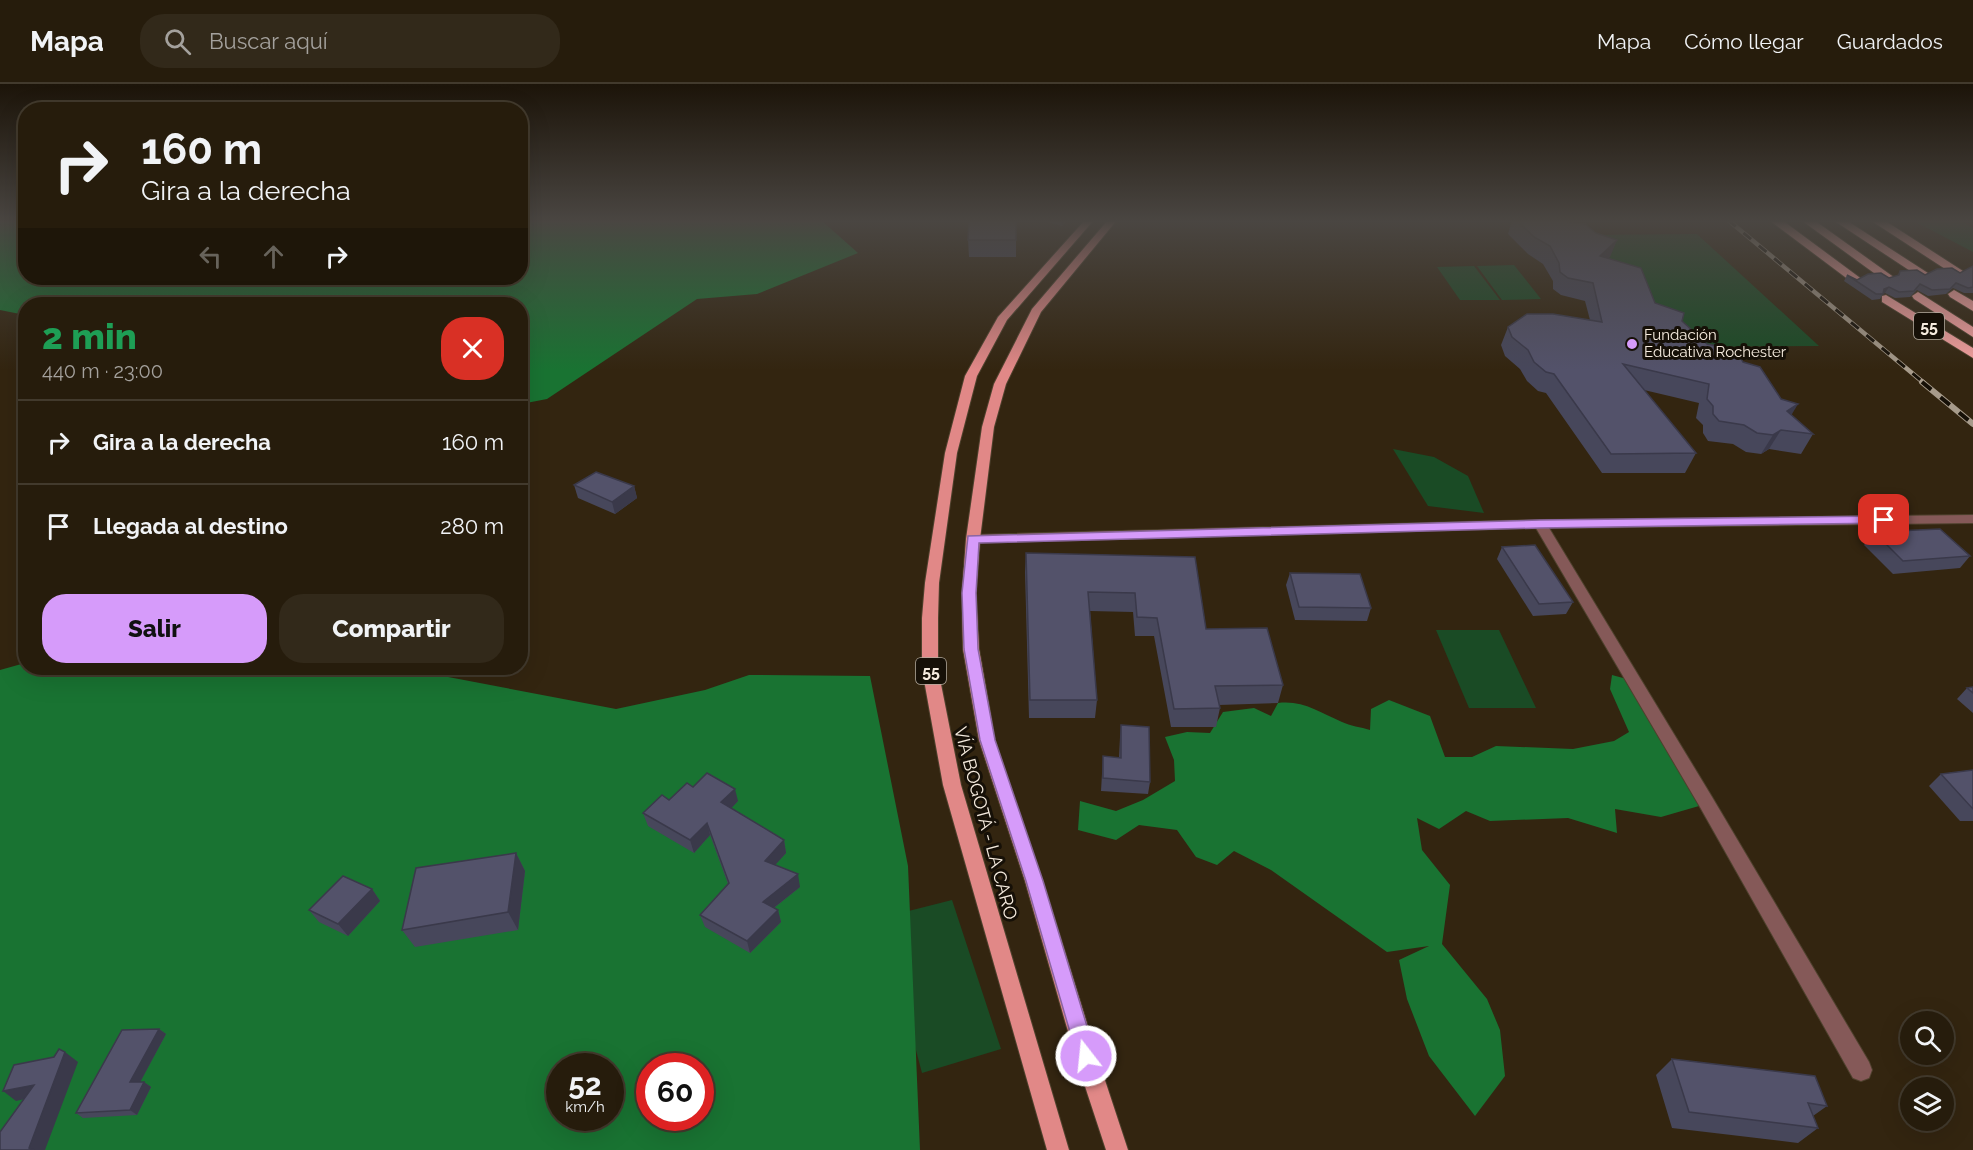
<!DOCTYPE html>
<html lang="es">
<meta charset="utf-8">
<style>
body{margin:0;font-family:Raleway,sans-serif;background:#32291a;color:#f1f3f6;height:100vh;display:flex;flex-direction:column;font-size:22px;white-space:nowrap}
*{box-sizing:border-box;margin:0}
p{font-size:20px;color:#a4a19d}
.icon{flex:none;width:33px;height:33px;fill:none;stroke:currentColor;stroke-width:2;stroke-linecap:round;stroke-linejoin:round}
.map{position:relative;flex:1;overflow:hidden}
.drawer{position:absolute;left:18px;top:213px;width:510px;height:378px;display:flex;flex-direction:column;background:#261c0c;border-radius:24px;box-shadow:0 6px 24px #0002,0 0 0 2px #423a2d}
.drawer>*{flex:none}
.hud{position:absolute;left:18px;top:18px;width:510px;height:183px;border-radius:24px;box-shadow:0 6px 24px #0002,0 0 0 2px #423a2d;background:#261c0c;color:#f1f3f6;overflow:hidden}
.controls{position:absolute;left:1900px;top:927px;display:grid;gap:12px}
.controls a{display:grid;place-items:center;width:54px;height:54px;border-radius:50%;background:#261c0c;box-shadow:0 6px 24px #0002,0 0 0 2px #423a2d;font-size:30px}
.speed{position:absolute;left:546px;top:969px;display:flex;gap:12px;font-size:30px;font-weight:700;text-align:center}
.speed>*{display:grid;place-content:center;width:78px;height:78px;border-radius:50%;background:#261c0c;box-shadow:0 6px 24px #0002,0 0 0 2px #423a2d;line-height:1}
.speed small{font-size:15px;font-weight:400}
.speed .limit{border:9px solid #d22;background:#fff;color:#111}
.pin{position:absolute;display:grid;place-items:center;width:51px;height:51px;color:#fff;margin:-26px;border-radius:12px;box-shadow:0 3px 9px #0006}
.me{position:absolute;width:66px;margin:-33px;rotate:344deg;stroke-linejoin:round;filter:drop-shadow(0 0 4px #0008)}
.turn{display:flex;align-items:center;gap:21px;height:126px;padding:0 24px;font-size:27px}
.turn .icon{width:78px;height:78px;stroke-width:2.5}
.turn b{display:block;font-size:42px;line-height:51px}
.lanes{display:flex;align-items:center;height:57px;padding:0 24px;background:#0003;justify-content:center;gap:30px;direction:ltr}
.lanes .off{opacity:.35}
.round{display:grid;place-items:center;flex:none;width:63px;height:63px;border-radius:24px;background:#32291a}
.overview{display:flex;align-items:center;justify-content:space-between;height:102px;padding:0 24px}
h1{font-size:36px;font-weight:800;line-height:45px;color:#1e9e55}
.action{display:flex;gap:12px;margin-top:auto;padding:12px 24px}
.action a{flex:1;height:69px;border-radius:24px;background:#d69bfa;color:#111;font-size:24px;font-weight:800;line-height:69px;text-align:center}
.action a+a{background:#32291a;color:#f1f3f6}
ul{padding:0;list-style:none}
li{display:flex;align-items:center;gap:18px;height:84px;padding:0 24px;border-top:2px solid #423a2d}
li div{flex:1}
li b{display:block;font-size:22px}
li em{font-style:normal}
header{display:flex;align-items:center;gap:36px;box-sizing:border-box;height:84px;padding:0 30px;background:#261c0c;border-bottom:2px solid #423a2d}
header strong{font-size:28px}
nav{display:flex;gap:33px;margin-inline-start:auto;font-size:21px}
.search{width:420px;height:54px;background:#32291a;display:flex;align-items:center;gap:15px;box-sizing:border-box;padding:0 21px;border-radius:24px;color:#a4a19d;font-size:22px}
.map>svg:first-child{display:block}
</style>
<header>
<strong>Mapa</strong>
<div class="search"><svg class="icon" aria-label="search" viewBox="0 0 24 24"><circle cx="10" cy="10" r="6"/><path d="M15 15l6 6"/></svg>Buscar aquí</div>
<nav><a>Mapa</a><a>Cómo llegar</a><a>Guardados</a></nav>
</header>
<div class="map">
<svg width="1973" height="1066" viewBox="0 0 1973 1066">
<rect width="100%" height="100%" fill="#332510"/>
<g fill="#1a4b25">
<polygon points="1912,136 1959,136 1973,144 1973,168"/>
<polygon points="1697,150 1819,262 1686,263 1583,151"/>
<polygon points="1514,181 1541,215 1502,216 1477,182"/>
<polygon points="1474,182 1500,216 1460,216 1437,183"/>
<polygon points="1393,365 1434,373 1468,392 1484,429 1428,422"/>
<polygon points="1436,546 1499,546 1536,624 1469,624"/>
<polygon points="952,816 1001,965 922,989 881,834"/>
</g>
<g fill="#197332" fill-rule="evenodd">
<polygon points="0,136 25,136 26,194 520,194 521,136 821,136 858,169 757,210 697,215 547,315 521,320 520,220 26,220 25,231 0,226"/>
<path d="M25 579 26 584H401L616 625 705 606 749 591 870 592 908 782 920 1066H0V586ZM560 982H610V1034H560ZM650 982H700V1034H650Z"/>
<path d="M1612 591 1634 597 1649 636 1699 722 1661 733 1615 725 1617 749 1568 734 1490 737 1466 727 1439 745 1417 734 1422 766 1450 801 1442 860 1487 915 1500 946 1505 992 1475 1032 1429 972 1407 915 1399 876 1429 862 1387 868 1271 786 1234 767 1217 781 1196 773 1177 746 1139 741 1116 756 1078 746 1080 717 1116 727 1143 716 1175 697 1174 676 1165 653 1187 648 1210 649 1223 628 1254 624 1271 632 1278 619C1303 616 1319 628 1342 638 1350 642 1361 643 1370 646L1371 625 1389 616 1430 632 1445 673H1472L1496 662 1573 665 1614 657 1629 648 1610 605Z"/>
</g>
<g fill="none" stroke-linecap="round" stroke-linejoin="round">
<defs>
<polygon id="minor" points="1973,431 1973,439 1549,444 1712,713 1869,978 1872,986 1869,994 1861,997 1853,994 1700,723 1536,444 973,459 966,455 973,451 1540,436"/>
<g id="major">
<polygon points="1085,136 1094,136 1007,236 977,292 957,369 939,499 938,534 938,585 961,701 1069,1066 1047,1066 943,701 922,585 922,534 925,499 945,369 965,292 998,233"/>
<polygon points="1108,136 1117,136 1041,228 1006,300 994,343 980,455 976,509 979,565 995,656 1043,797 1097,972 1128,1066 1106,1066 1075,972 1025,797 979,656 963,565 962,509 966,455 982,343 994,300 1032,225"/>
</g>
<g id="highway">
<polygon points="1769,136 1782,136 1863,196 1853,199"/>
<polygon points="1801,136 1814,136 1895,194 1885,197"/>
<polygon points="1833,136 1846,136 1931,191 1921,194"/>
<polygon points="1870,136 1884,136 1966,189 1956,192"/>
<polygon points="1954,206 1973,217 1973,227 1950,213 1948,210"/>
<polygon points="1918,208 1973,243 1973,253 1914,215 1912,212"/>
<polygon points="1886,211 1973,264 1973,274 1882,218 1882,212"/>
</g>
</defs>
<use href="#minor" stroke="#4e412d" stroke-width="2"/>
<use href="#major" stroke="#4e412d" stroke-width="2"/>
<use href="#highway" stroke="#4e412d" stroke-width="2"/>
<use href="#minor" fill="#855958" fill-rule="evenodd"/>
<use href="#major" fill="#e18887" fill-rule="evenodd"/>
<use href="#highway" fill="#f8a2a1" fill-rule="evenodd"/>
<defs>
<polyline id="rail-far1" points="1728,136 1924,299"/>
<polyline id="rail" points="1922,298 1973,340"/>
</defs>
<use href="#rail-far1" stroke="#a79b8b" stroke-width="4.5"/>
<use href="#rail" stroke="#a79b8b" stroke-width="6"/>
<use href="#rail-far1" stroke="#161007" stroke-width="3" stroke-dasharray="10" stroke-linecap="butt"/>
<use href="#rail" stroke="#161007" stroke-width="4" stroke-dasharray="12" stroke-linecap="butt"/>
</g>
<g fill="#47475b">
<polygon points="1040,136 1067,136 1062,142"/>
<polygon points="1512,136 1548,136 1617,156 1608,175 1655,219 1682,237 1707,260 1743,278 1791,331 1813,350 1801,370 1769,365 1761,370 1746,368 1733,360 1708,357 1703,349 1703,341 1696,334 1699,319 1644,306 1696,369 1685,389 1602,389 1546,309 1538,307 1527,297 1520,285 1505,272 1501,261 1508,243 1590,236 1585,217 1561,211 1553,205 1553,197 1543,180 1528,170 1508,150"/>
<polygon points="968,156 1016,156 1016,173 969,173"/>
<polygon points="1973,182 1973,209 1964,209 1953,204 1946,210 1928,212 1917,206 1910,213 1895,214 1885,209 1883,210 1880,215 1872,216 1844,197 1847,191 1857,196 1889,194 1898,191 1900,187 1925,191 1960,189"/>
<polygon points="574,401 634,402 637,414 615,430 578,414"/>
<polygon points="1874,448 1970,472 1960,484 1893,490 1864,461"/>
<polygon points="1502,463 1573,518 1566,530 1533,532 1497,475"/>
<polygon points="1026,469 1195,473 1206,545 1283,601 1278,619 1219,621 1220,624 1216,643 1171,643 1154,552 1135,552 1133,528 1090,527 1097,616 1095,634 1029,634 1025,488"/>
<polygon points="1290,489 1371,524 1367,537 1295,536 1286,501"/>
<polygon points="1973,603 1973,629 1957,615 1967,604"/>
<polygon points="1121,641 1150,698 1148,710 1101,707 1103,672 1119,674 1120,653"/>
<polygon points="1973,686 1973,737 1960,737 1929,702 1941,690"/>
<polygon points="693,703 738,717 731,724 784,756 786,769 775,781 800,803 774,824 778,826 781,838 750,869 705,843 700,831 728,800 710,751 694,769 648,742 643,729"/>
<polygon points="516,769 525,787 518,846 415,863 402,846"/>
<polygon points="372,805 380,817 348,852 319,838 309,826"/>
<polygon points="159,945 166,950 140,998 144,998 151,1003 137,1031 83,1034 76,1029"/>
<polygon points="1672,975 1827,1022 1813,1032 1818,1044 1798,1059 1672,1044 1656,991"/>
</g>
<g fill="#3a394a">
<polygon points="1062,136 1067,136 1062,142"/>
<polygon points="1617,156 1610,173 1593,190 1600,172"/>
<polygon points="1889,203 1885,209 1883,210 1884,205"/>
<polygon points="1798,320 1786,340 1787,327"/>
<polygon points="1781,346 1769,365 1761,370 1773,351"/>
<polygon points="634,402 637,414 615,430 612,418"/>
<polygon points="735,705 738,717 725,731 721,718"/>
<polygon points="707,739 710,751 694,769 690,756"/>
<polygon points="784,756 786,769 768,789 765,777"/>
<polygon points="516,769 525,787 518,846 508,828"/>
<polygon points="798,790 800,803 766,830 763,818"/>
<polygon points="372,805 380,817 348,852 338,840"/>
<polygon points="778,826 781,838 750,869 747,857"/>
<polygon points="159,945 166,950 137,1004 130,998"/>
<polygon points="65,968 78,978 45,1066 33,1066 29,1064"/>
<polygon points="144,998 151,1003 137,1031 130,1026"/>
<polygon points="34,1001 47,1010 16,1017 3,1007"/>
</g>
<g fill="#53526a" stroke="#3a394a" stroke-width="1.5">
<polygon points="969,136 1016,136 1016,156 968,156"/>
<polygon points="1517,136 1548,136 1585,140 1596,149 1617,156 1600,172 1641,184 1655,219 1684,229 1682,237 1707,260 1728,264 1739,271 1743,278 1760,283 1781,315 1798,320 1787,327 1813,350 1781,346 1773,351 1757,349 1744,341 1719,337 1713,330 1713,322 1707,315 1709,300 1623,280 1696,369 1611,370 1554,290 1546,288 1534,278 1528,266 1512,253 1508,243 1527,230 1553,230 1602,238 1593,199 1568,194 1560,188 1559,179 1550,162 1534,153"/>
<polygon points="1973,182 1973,203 1968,204 1956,199 1950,205 1932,206 1920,200 1914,207 1899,208 1889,203 1884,205 1883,210 1876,210 1847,191 1857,196 1868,190 1881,189 1889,194 1899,191 1900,187 1917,186 1925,191 1937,185 1952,184 1960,189"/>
<polygon points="596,388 634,402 612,418 574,401"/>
<polygon points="1940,445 1970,472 1903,477 1874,448"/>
<polygon points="1535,461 1573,518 1539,520 1502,463"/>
<polygon points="1026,469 1195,473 1206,545 1267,544 1283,601 1215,602 1220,624 1174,625 1157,534 1137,533 1135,509 1088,508 1097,616 1030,616"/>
<polygon points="1290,489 1360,490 1371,524 1299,523"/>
<polygon points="1973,603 1973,609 1967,604"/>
<polygon points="1121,641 1149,643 1150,698 1103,694 1103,672 1121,674"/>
<polygon points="1973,686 1973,725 1941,690"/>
<polygon points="707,689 735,705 721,718 784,756 765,777 798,790 763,818 778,826 747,857 700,831 729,799 707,739 690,756 643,729 662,711 669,716 687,699 693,703"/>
<polygon points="516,769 508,828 402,846 416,784"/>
<polygon points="343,792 372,805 338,840 309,826"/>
<polygon points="159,945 130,998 144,998 130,1026 76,1029 122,946"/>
<polygon points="59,965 65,968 29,1064 34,1066 0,1066 0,1048 34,1001 3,1007 14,981 54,973"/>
<polygon points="1672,975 1815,992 1827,1022 1808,1019 1818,1044 1689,1028"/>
</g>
<linearGradient id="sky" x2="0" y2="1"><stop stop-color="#1c1409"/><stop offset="0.48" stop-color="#4a4642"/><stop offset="1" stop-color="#4a4642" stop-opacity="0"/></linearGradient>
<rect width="1973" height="286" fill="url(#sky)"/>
<polygon fill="#d69bfa" stroke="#8b65a2" stroke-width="1.5" points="1884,432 1889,433 1889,439 1540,444 979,459 976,509 978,565 995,656 1043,797 1096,972 1093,979 1086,982 1079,979 1026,797 980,656 964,565 962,509 968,452 1540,436"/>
<circle fill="#d69bfa" stroke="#161007" stroke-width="2" cx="1632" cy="260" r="6"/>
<g text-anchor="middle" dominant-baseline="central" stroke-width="6" stroke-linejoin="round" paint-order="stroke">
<g font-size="15" fill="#f6ecdf" stroke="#161007" text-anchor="start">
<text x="1644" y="251">Fundación<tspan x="1644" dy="17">Educativa Rochester</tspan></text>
</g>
<g fill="#161007" stroke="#b3aa9e" stroke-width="1.5">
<rect x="1914" y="229" width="30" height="26" rx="4.5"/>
<rect x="916" y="574" width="30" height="26" rx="4.5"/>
</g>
<g font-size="16" font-weight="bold" fill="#f6ecdf">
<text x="1929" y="242">55</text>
<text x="931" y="587">55</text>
</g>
<g font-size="18" fill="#f6ecdf" stroke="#161007">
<text transform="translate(986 739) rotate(75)">VÍA BOGOTÁ - LA CARO</text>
</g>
</g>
</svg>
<div class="controls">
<a><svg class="icon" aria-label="search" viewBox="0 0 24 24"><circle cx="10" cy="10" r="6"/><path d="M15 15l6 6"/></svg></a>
<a><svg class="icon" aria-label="layers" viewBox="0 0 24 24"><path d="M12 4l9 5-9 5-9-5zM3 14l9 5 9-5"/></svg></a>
</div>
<div class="speed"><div>52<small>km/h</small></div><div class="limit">60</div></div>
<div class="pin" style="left:1884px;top:436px;background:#d93025"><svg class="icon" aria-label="arrive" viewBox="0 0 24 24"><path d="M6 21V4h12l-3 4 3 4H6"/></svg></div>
<svg class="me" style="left:1086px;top:972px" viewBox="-20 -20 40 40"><circle r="17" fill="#d69bfa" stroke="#fff" stroke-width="3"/><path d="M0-11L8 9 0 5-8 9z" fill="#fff"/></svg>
<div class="hud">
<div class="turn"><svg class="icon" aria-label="right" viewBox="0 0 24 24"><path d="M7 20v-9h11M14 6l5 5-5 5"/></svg><div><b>160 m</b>Gira a la derecha</div></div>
<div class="lanes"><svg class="icon off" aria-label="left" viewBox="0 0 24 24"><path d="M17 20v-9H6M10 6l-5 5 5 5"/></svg><svg class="icon off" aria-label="ahead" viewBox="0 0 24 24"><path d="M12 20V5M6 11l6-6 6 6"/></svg><svg class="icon" aria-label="right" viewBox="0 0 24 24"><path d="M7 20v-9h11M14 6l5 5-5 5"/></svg></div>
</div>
<section class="drawer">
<div class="overview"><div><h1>2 min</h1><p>440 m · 23:00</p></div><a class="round" style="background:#d93025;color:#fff"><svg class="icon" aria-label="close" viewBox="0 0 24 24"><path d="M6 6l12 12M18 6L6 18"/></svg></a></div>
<ul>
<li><svg class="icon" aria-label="right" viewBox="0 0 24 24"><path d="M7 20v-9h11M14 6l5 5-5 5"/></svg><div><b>Gira a la derecha</b></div><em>160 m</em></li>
<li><svg class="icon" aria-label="arrive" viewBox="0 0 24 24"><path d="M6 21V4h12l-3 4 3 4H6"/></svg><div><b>Llegada al destino</b></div><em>280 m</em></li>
</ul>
<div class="action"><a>Salir</a><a>Compartir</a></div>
</section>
</div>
